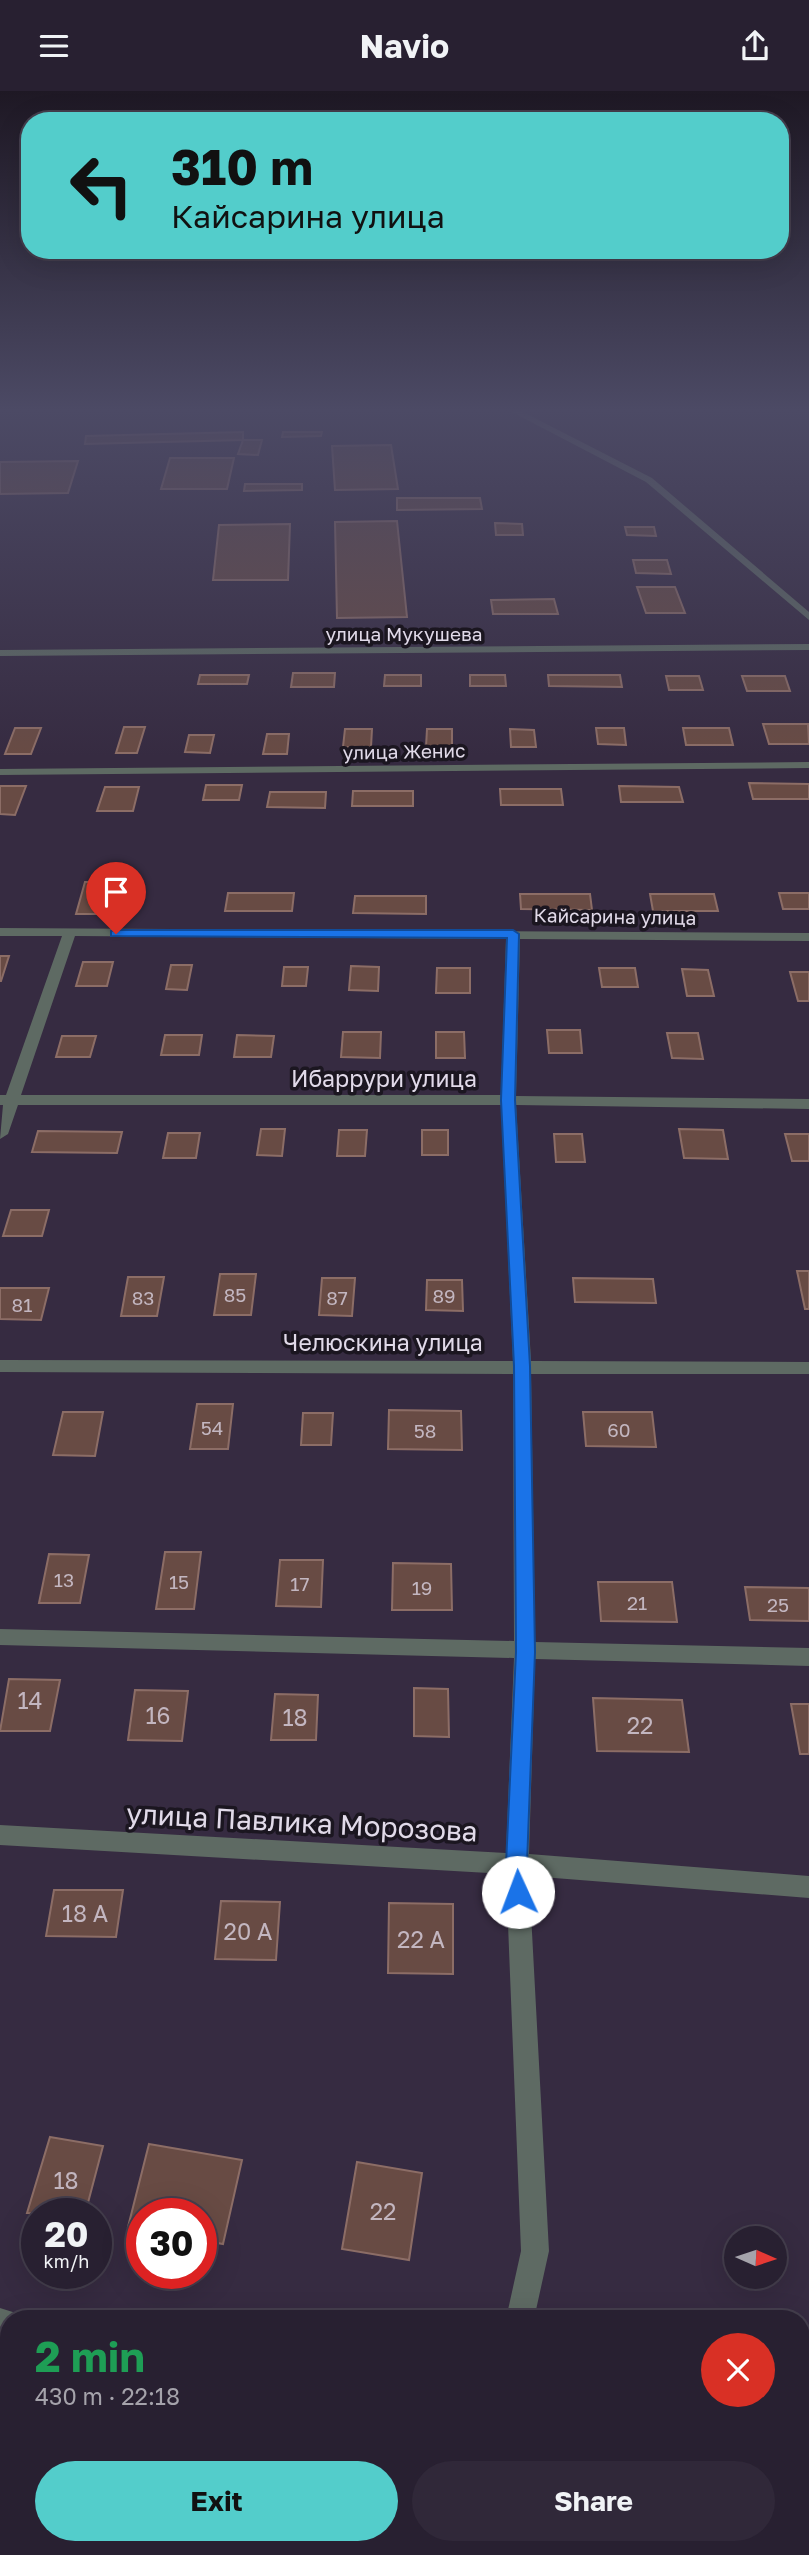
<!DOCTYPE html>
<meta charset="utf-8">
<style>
body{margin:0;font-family:"Golos Text",sans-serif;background:#302839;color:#f1f3f6;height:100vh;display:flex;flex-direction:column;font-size:26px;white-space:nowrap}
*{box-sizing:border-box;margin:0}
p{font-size:23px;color:#a5a3ab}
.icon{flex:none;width:38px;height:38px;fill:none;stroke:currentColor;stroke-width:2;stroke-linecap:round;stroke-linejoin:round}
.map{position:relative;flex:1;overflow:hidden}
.drawer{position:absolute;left:0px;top:2219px;width:810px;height:245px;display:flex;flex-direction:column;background:#282031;border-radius:28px 28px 0 0;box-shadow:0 7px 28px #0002,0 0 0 2px #443e4d}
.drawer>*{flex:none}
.top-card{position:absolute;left:21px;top:21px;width:768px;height:147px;border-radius:28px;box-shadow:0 7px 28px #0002,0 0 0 2px #443e4d;background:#53cdcb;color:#111;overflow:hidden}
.needle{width:46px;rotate:93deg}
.buttons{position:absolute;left:724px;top:2135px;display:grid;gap:14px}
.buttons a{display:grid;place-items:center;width:63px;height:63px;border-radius:50%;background:#282031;box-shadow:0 7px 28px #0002,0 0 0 2px #443e4d;font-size:35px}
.speed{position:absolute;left:21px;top:2107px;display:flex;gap:14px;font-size:35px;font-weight:700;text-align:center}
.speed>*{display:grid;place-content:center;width:91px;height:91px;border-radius:50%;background:#282031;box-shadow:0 7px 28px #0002,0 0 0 2px #443e4d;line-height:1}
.speed small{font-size:18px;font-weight:400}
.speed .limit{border:10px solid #d22;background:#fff;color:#111}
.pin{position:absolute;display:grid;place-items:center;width:60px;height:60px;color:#fff;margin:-72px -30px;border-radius:50% 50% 50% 0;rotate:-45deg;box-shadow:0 0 7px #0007}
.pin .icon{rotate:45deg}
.me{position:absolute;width:77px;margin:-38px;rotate:358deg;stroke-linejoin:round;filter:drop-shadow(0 0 5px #0008)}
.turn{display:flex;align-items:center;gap:24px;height:147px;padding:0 35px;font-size:32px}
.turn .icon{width:91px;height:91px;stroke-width:2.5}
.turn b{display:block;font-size:49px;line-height:60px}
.round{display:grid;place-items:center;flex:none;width:74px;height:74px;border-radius:37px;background:#302839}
.headline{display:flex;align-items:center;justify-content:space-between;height:119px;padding:0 35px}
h1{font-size:42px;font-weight:700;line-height:52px;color:#1e9e55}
.cta{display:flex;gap:14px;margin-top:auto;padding:14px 35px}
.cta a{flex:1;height:80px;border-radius:42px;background:#53cdcb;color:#111;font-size:28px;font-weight:700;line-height:80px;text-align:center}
.cta a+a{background:#302839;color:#f1f3f6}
header{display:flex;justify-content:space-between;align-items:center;height:91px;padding:0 35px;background:#282031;font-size:32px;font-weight:700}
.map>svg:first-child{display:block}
</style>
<header><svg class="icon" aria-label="menu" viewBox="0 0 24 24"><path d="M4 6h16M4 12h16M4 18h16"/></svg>Navio<svg class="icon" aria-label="share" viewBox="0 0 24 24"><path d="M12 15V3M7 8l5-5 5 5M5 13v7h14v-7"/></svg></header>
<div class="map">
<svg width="809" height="2464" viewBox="0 0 809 2464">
<rect width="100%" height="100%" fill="#362b41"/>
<g fill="#684b44" stroke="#8c6d66" stroke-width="2">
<polygon points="243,341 243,349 85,353 86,345"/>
<polygon points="283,341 322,341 321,345 282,346"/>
<polygon points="243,349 262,349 258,364 238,363"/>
<polygon points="391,354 398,398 335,399 332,355"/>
<polygon points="170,367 234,367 227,398 161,398"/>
<polygon points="78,370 68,402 0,403 0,371"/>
<polygon points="245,393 302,393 302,399 244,400"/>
<polygon points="397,407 480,407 482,418 397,419"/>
<polygon points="397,430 407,526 337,527 335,431"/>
<polygon points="495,432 522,433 523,444 496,444"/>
<polygon points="290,433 288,489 213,489 219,434"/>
<polygon points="625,436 654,436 656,445 627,444"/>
<polygon points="633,469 667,469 671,483 636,482"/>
<polygon points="637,496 675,496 685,522 646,522"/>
<polygon points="554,508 558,523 493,523 491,509"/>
<polygon points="293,582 335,582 334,596 291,596"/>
<polygon points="200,584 249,584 247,593 198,593"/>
<polygon points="385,584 421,584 421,595 384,595"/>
<polygon points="470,584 505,584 506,595 470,595"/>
<polygon points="548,584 620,584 622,596 549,595"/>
<polygon points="666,585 699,585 703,599 669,599"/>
<polygon points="742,585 785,585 790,600 747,600"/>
<polygon points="763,633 808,633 809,653 769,653"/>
<polygon points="124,636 145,636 137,662 116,662"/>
<polygon points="15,637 41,637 31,663 5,663"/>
<polygon points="596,637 624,637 626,654 598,653"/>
<polygon points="683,637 729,637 733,654 686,654"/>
<polygon points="345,638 372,638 371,656 343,656"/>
<polygon points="427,638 452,638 452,656 426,656"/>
<polygon points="510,638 534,639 536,656 511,656"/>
<polygon points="267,643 289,643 287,663 263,663"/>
<polygon points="189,644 214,644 210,662 185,661"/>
<polygon points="749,692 809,693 809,708 753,708"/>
<polygon points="206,694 242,694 239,709 203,709"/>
<polygon points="0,695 26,695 15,724 0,723"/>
<polygon points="619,695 679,696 683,711 621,711"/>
<polygon points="105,696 139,696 133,720 97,720"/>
<polygon points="500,698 561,698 563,714 501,714"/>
<polygon points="353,700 413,700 413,715 352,715"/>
<polygon points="270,701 326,701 325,717 267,716"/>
<polygon points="85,791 113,791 105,823 76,823"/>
<polygon points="228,802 294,802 292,820 225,820"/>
<polygon points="779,802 809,802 809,818 783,818"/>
<polygon points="520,803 590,803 592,819 521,818"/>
<polygon points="650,803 714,803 718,820 653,820"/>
<polygon points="355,805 426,805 426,823 353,822"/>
<polygon points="0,865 9,865 1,890 0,890"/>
<polygon points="83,871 113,871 107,895 76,895"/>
<polygon points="171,874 192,874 187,899 166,898"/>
<polygon points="351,875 379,876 378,900 349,899"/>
<polygon points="284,876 308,876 306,895 282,895"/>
<polygon points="437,877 470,877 470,902 436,902"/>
<polygon points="599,877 635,877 638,896 602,896"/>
<polygon points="682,878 708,879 714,905 687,905"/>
<polygon points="790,881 809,881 809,910 798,910"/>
<polygon points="547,939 580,939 582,962 549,962"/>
<polygon points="343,941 381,941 380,967 341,966"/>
<polygon points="436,941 464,941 465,967 436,967"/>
<polygon points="667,942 698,942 703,968 672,967"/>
<polygon points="165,944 202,944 199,964 161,964"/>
<polygon points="237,944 274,945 271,966 234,966"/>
<polygon points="62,945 96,945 90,966 56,966"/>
<polygon points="261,1038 285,1038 282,1065 257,1064"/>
<polygon points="679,1038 723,1039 728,1068 684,1067"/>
<polygon points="339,1039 367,1039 365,1065 337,1065"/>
<rect x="422" y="1039" width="26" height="25"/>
<polygon points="38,1040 122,1041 117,1062 32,1061"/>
<polygon points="168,1042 200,1042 196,1067 163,1067"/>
<polygon points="554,1043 582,1043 585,1071 556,1071"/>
<polygon points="785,1043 809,1043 809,1070 792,1070"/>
<polygon points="11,1119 49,1119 42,1145 3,1145"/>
<polygon points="797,1180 809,1180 809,1218 805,1218"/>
<polygon points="220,1183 256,1183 251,1224 214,1224"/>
<polygon points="128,1186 164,1186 157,1225 121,1225"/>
<polygon points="322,1187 355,1187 352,1225 319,1224"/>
<polygon points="573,1187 653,1188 656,1212 575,1211"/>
<polygon points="427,1189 462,1189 463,1220 426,1219"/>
<polygon points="0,1197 49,1197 41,1229 0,1228"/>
<polygon points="197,1313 233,1313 228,1358 190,1358"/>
<polygon points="389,1319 461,1320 462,1359 388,1358"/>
<polygon points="63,1321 103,1321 95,1365 53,1364"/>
<polygon points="583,1321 652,1321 656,1356 586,1355"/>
<polygon points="303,1322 333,1322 331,1354 301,1354"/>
<polygon points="165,1461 201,1461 194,1518 156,1518"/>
<polygon points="49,1463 89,1464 80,1512 39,1512"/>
<polygon points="280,1469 323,1469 321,1516 276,1515"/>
<polygon points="393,1472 451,1473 452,1519 392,1519"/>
<polygon points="598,1491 672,1491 677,1531 601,1530"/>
<polygon points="745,1496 809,1497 809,1530 750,1529"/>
<polygon points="9,1588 60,1589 50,1640 0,1640"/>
<polygon points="414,1597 448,1598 449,1646 414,1645"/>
<polygon points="135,1599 188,1600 182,1650 128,1649"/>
<polygon points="275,1603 318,1604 316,1649 271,1649"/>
<polygon points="593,1607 682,1609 689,1661 597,1660"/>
<polygon points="791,1613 809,1613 809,1663 800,1663"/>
<polygon points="54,1799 123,1799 116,1846 46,1845"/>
<polygon points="221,1810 280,1811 276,1869 215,1868"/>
<polygon points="389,1812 453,1813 453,1883 388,1882"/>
<polygon points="50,2046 103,2055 85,2123 27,2122"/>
<polygon points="149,2053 242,2069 223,2153 201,2149 201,2123 142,2123 142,2138 128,2136"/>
<polygon points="357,2071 422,2082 409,2169 342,2158"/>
<polygon points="9,2365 9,2455 65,2455 62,2464 0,2464 0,2396"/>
<polygon points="130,2455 206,2455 204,2464 128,2464"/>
</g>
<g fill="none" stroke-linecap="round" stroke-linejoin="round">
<g fill="#5e6a63" fill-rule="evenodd">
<polygon points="510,320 521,320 652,387 809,521 809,529 646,391"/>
<polygon points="809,553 809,559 0,565 0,559"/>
<polygon points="809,671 809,677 0,684 0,678"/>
<path d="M0 837 809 842V850L520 848 516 1005 809 1008V1018L516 1014 531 1270 809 1271V1283H531L535 1551 809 1557V1575L535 1568 529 1763 809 1785V1807L529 1785 549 2160 534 2228H506L521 2160 506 1783 0 1754V1734L506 1762 514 1567 0 1554V1538L514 1550 513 1283 0 1281V1269L513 1270 501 1014H18L8 1043 0 1048 3 1014H0V1004H6L62 845H0ZM75 845 506 848 501 1004H21Z"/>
<polygon points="0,2217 19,2223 21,2228 9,2228 9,2247 0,2245"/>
<polygon points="802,2386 809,2387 809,2417 802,2416"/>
<polygon points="455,2455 485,2455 483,2464 453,2464"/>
</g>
</g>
<linearGradient id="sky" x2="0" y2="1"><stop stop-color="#1e1824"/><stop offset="0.48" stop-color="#4c4a65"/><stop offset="1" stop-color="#4c4a65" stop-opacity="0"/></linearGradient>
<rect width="809" height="665" fill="url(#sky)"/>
<polygon fill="#1a73e8" stroke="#114b97" stroke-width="2" points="116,839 513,839 519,843 515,1009 530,1275 535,1561 527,1773 529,1801 526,1808 518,1811 511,1808 507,1801 506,1773 516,1561 514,1275 501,1009 507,847 111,845 111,840"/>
<g text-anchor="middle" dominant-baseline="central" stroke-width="7" stroke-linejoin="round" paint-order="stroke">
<g font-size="19" fill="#e1dae9" stroke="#1b1620">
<text x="404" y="542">улица Мукушева</text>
<text transform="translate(404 660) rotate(-1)">улица Женис</text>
<text transform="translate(615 825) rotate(1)">Кайсарина улица</text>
</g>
<g font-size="19" fill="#c3b6c0">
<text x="235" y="1203">85</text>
<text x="444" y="1204">89</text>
<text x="143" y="1206">83</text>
<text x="337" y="1206">87</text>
<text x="22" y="1213">81</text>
<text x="212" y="1336">54</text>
<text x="619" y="1338">60</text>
<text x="425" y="1339">58</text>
<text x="64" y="1488">13</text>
<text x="179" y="1490">15</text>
<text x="300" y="1492">17</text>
<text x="422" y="1496">19</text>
<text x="637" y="1511">21</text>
<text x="778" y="1513">25</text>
</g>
<g font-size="23" fill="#e1dae9" stroke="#1b1620">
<text x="384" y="987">Ибаррури улица</text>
<text x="383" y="1251">Челюскина улица</text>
</g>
<g font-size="23" fill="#c3b6c0">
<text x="30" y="1609">14</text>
<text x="158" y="1624">16</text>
<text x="295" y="1626">18</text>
<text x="640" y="1634">22</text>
<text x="85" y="1822">18 А</text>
<text x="248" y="1840">20 А</text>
<text x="421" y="1848">22 А</text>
<text x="66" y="2089">18</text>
<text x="383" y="2120">22</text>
</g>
<g font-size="28" fill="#e1dae9" stroke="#1b1620">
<text transform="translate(302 1731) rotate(3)">улица Павлика Морозова</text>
</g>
</g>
</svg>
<div class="buttons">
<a><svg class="needle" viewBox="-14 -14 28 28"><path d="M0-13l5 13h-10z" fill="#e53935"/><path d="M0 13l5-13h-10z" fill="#a5a3ab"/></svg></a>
</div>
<div class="speed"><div>20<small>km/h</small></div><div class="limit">30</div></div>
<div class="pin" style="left:116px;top:843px;background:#d93025"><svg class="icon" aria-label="arrive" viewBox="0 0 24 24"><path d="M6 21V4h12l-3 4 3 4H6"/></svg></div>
<svg class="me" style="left:518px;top:1801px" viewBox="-20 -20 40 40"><circle r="19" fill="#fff"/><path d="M0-13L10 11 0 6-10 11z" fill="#1a73e8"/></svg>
<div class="top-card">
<div class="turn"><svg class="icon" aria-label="left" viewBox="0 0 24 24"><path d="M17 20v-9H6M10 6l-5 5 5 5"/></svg><div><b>310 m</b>Кайсарина улица</div></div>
</div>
<section class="drawer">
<div class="headline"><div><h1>2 min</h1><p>430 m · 22:18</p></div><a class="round" style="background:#d93025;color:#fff"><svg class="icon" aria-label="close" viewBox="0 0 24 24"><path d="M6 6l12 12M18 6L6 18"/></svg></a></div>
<div class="cta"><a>Exit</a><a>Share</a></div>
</section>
</div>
